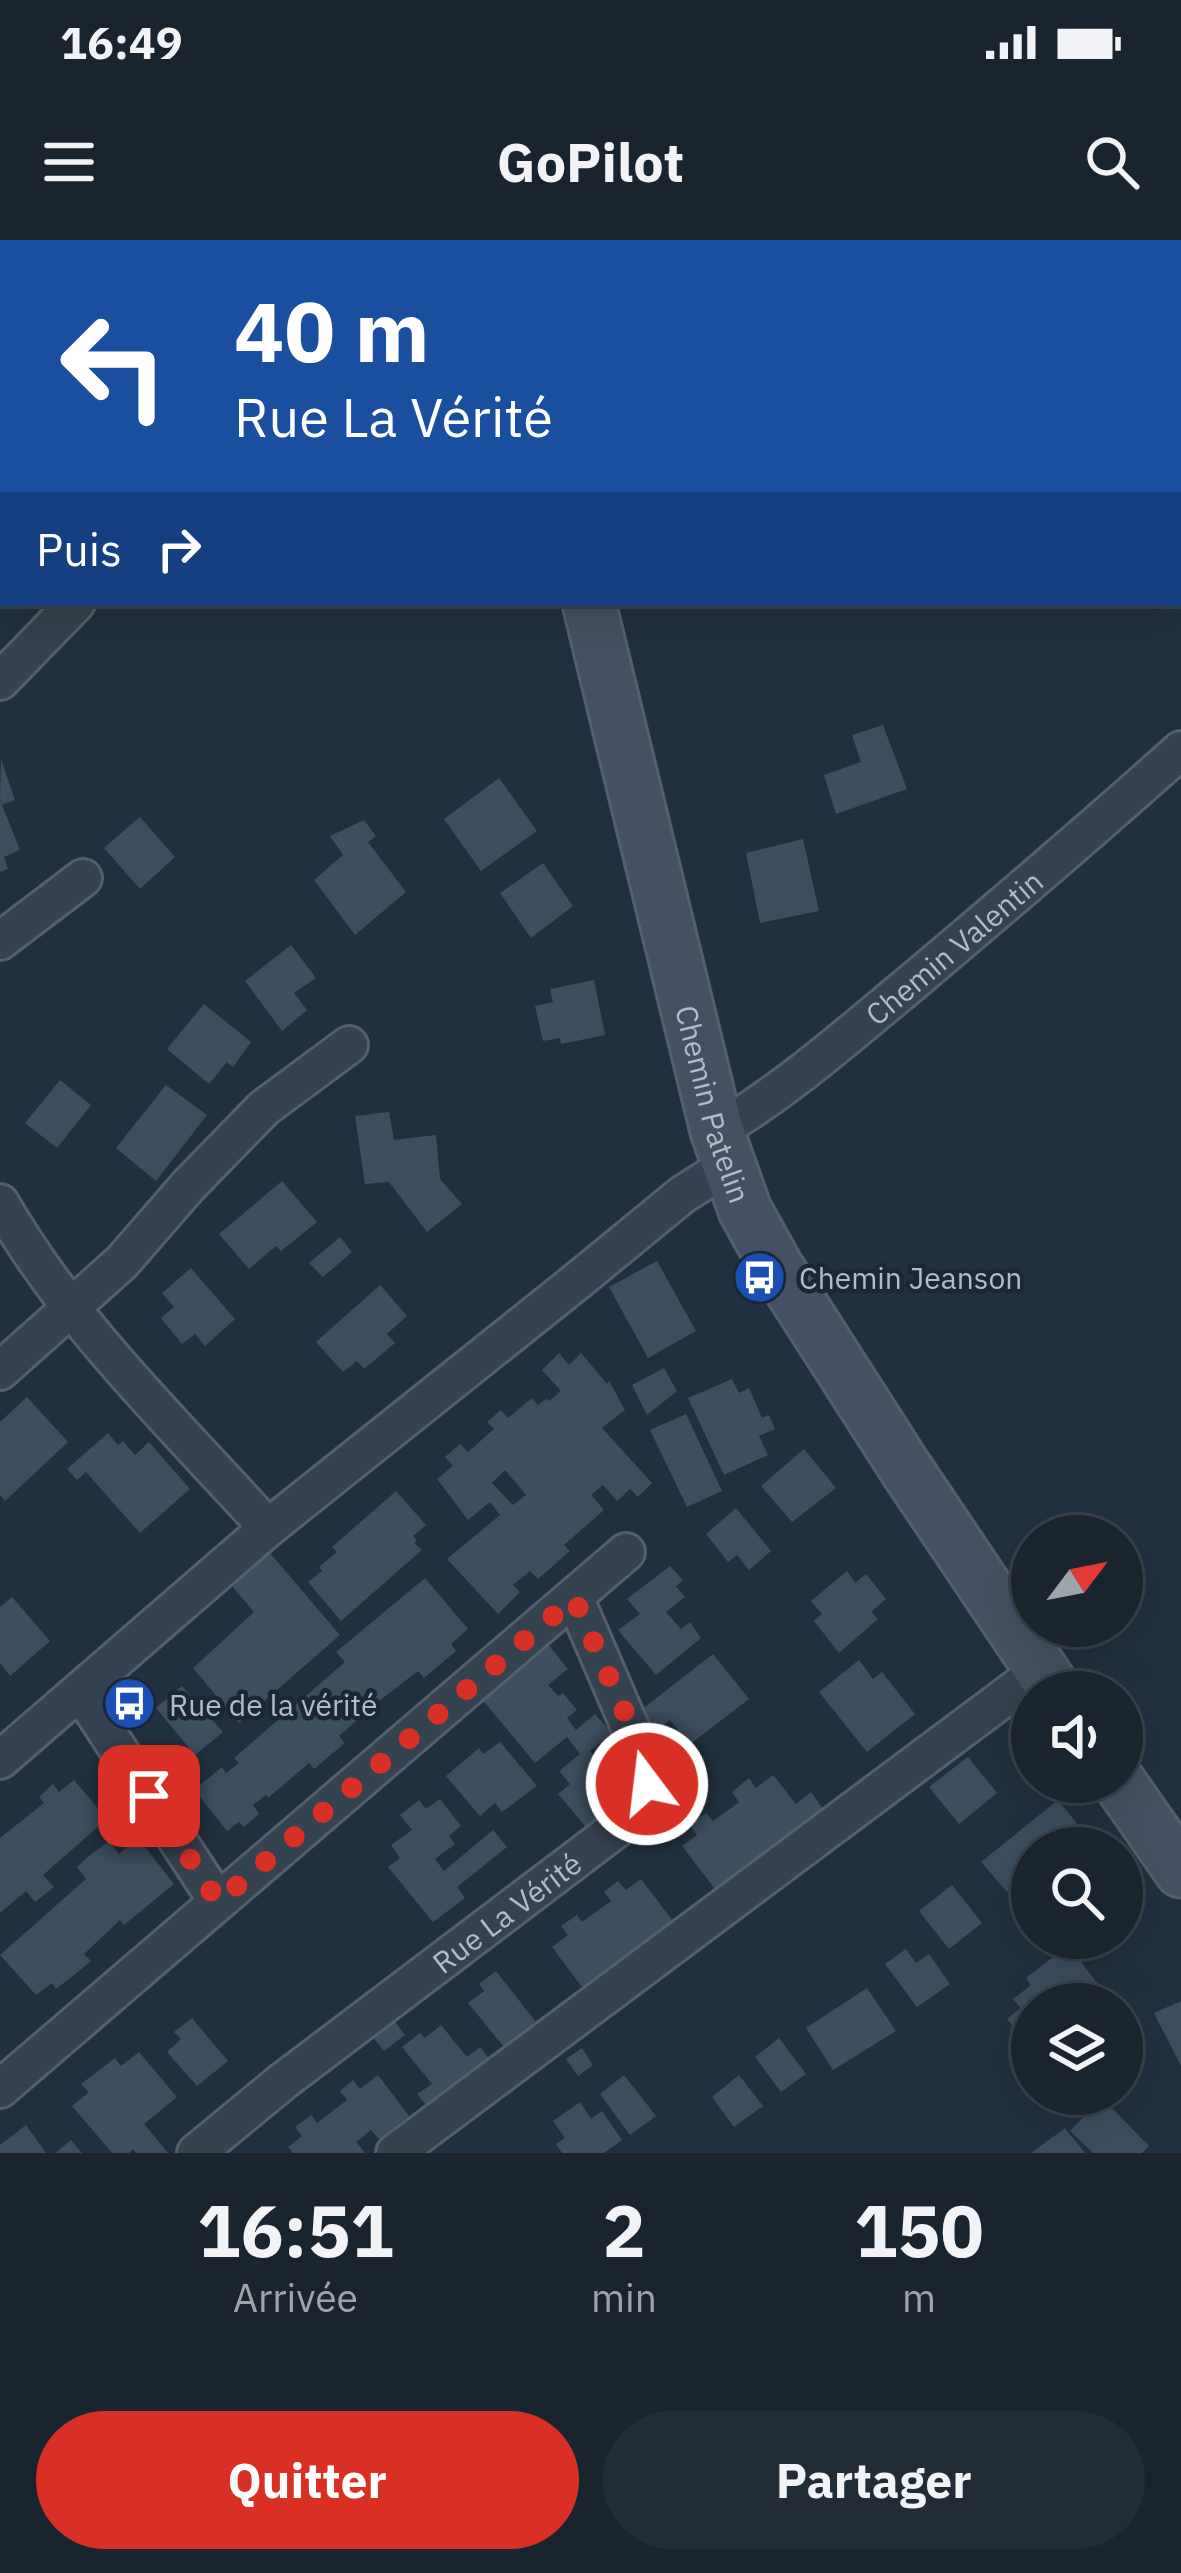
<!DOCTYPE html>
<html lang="fr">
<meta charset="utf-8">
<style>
body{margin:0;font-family:"IBM Plex Sans",sans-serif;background:#222c37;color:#f1f3f6;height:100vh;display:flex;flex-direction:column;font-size:45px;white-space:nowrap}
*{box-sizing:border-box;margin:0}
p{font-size:39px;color:#9fa4aa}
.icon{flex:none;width:66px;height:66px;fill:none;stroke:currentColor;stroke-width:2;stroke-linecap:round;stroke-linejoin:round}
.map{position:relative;height:1913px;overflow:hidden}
.side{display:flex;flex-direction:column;background:#19242f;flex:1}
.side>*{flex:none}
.banner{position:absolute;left:0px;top:0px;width:1182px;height:366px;box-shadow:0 12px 48px #0002,0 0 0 3px #37414b;background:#1a4fa0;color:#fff;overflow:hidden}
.needle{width:78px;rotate:58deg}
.tools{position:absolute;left:1011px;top:1275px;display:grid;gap:24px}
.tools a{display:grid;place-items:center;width:132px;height:132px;border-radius:50%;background:#19242f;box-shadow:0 12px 48px #0002,0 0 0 3px #37414b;font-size:60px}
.pin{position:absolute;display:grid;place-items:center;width:102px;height:102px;color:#fff;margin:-51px;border-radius:24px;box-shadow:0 6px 18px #0006}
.me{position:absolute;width:132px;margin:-66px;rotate:345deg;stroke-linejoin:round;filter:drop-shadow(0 0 9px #0008)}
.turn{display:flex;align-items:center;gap:42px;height:252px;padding:0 36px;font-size:54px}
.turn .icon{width:156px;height:156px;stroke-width:2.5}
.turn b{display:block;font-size:84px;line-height:102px}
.then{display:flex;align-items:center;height:114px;padding:0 36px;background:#0003;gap:24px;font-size:45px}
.eta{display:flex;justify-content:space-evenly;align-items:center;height:204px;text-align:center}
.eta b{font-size:72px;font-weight:700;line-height:84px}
.button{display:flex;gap:24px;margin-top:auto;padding:24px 36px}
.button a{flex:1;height:138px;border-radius:72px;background:#d93025;color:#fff;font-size:48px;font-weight:700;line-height:138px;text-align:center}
.button a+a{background:#222c37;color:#f1f3f6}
.status{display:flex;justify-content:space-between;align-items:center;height:84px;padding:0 60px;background:#19242f;direction:ltr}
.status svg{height:33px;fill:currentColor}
header{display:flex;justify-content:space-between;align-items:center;height:156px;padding:0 36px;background:#19242f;font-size:54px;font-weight:700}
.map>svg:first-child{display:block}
</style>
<div class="status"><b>16:49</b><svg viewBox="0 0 49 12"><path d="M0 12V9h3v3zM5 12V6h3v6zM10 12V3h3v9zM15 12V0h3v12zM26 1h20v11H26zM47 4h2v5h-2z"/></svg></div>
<header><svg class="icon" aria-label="menu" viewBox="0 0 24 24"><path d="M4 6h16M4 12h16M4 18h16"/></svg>GoPilot<svg class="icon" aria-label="search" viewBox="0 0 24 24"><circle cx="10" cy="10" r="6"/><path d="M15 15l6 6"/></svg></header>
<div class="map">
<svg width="1181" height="1913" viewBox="0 0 1181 1913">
<rect width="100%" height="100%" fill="#21303f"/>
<g fill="#3d4e5f" fill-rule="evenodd">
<polygon points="883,485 907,549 836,574 824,535 861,522 852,495"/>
<polygon points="1,519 15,560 2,565 0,558"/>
<polygon points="499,538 537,591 481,631 444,579"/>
<polygon points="0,560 20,610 4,617 8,629 0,632"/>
<polygon points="140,577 175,617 140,649 104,608"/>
<polygon points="364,580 376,596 368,602 406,652 355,695 314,640 343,615 330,596"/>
<polygon points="803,599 819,671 760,683 746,613"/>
<polygon points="543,623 573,666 531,698 500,653"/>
<polygon points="291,705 316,738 294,753 307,770 282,791 245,741"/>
<polygon points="594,740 605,795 561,804 560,798 543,801 535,766 553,762 550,749"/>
<polygon points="204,764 251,802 233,827 227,822 209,844 167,809"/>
<polygon points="60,840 91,865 57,908 25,883"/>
<polygon points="166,845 207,875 156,941 116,908"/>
<polygon points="389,872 394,900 436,895 440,939 462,964 427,992 389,942 365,944 355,876"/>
<polygon points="282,941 317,982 281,1011 276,1006 249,1029 219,994"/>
<polygon points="340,997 352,1012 323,1037 309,1023"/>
<polygon points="657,1021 696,1091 648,1118 609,1047"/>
<polygon points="191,1028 235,1079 205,1106 195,1094 182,1104 161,1078 174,1067 162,1053"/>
<polygon points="380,1045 407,1076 387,1094 395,1103 364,1129 357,1121 343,1132 316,1102"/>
<path d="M559 1113 569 1125 581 1113 607 1144 609 1141 625 1170 602 1188 652 1243 638 1257 630 1249 617 1261 603 1245 591 1255 604 1270 564 1305 570 1311 538 1339 530 1331 513 1345 520 1352 498 1374 447 1319 500 1275 490 1262 468 1280 437 1239 453 1226 445 1217 460 1204 468 1212 494 1189 487 1182 501 1170 508 1178 532 1158 538 1165 546 1159 549 1161 561 1151 542 1130ZM505 1230 526 1255 513 1265 492 1243Z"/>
<polygon points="664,1128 677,1151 647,1175 632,1145"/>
<polygon points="732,1139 739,1153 749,1148 762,1178 769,1175 775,1189 759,1196 768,1215 724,1235 688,1158"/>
<polygon points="27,1157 68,1202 5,1261 0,1255 0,1182"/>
<polygon points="686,1174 722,1251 687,1267 650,1190"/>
<polygon points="108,1193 118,1205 123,1201 135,1215 149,1202 190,1249 140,1293 86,1232 77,1240 67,1229"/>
<polygon points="804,1209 836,1248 792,1282 761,1246"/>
<polygon points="396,1251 426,1285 413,1296 417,1301 414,1303 422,1310 341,1381 308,1342 322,1331 319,1327 337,1312 332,1307"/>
<polygon points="736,1268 771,1311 749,1330 737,1315 728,1322 706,1294"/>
<polygon points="270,1313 340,1395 239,1483 193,1428 254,1372 232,1346"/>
<polygon points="670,1326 683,1340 676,1346 685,1357 666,1372 681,1389 690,1382 701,1398 656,1435 618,1390 640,1374 627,1359"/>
<polygon points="847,1331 855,1343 866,1334 886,1359 871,1372 878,1379 839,1413 814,1381 822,1374 811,1361"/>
<polygon points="425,1338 468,1389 451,1404 456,1411 424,1438 418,1431 379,1461 339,1496 345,1503 314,1529 309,1523 268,1558 266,1555 253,1565 259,1574 244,1587 239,1582 227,1591 194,1550 222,1527 226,1533 239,1523 234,1518 345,1422 336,1412"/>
<polygon points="12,1357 50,1401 10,1436 0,1423 0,1367"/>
<polygon points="547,1403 568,1429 548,1445 558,1456 563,1453 577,1470 567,1478 576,1490 595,1474 612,1493 590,1511 601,1524 607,1520 619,1535 605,1546 618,1562 586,1587 558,1554 570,1544 559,1531 580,1514 567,1497 535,1523 481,1458"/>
<polygon points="713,1414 749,1459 689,1505 670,1480 652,1495 641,1470"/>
<polygon points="859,1420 873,1439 882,1432 915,1474 867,1512 819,1452"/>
<polygon points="182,1446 223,1492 195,1515 156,1468"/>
<polygon points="134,1452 147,1466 132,1479 120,1464"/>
<polygon points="500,1502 537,1546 502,1572 495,1563 480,1576 446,1536 479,1508 483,1514"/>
<polygon points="968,1517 997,1553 959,1584 929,1547"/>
<polygon points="175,1518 185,1530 171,1542 161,1530"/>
<polygon points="773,1535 796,1564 811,1552 823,1569 718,1653 682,1606 697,1595 689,1585 706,1573 713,1581 727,1571 739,1562 732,1552 749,1538 756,1548"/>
<polygon points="74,1540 107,1579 43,1635 54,1647 35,1662 26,1651 0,1673 0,1598 44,1563 39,1557 53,1544 59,1552"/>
<polygon points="440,1559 461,1586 449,1596 455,1604 435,1619 444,1631 493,1590 507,1607 457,1647 465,1658 433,1682 388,1627 400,1618 391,1605 412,1590 400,1575 419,1560 426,1569"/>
<polygon points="1058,1560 1094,1605 1090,1608 1032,1608 1032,1633 1007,1652 981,1622"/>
<polygon points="138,1598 174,1644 124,1685 120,1680 84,1714 91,1721 74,1735 56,1749 52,1743 36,1755 0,1715 86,1639 77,1627 89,1616 109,1601 119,1614"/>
<polygon points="641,1639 676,1685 588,1755 552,1707 568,1695 561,1686 577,1675 582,1682 611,1661 604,1652 618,1641 626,1650"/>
<polygon points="952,1645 982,1683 949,1709 919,1671"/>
<polygon points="1068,1705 1107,1756 1096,1764 1032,1764 1032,1810 1007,1779 1021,1768 1013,1759 1031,1745 1026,1738"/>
<polygon points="906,1709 916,1723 929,1714 950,1744 917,1767 885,1724"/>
<polygon points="496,1731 536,1782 504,1807 468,1763 484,1751 479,1744"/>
<polygon points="867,1748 896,1791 833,1830 806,1788"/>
<polygon points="1181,1761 1181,1826 1154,1773"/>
<polygon points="388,1773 405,1795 384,1811 366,1789"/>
<polygon points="192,1778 228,1821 197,1846 167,1812 181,1799 174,1792"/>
<polygon points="441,1785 467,1817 480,1807 495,1826 433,1873 417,1854 432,1844 402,1807 420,1793 425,1798"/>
<polygon points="779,1798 806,1834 781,1852 755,1817"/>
<polygon points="582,1808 593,1825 578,1836 566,1819"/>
<polygon points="139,1812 177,1857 144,1884 168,1913 137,1913 133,1909 129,1913 112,1913 72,1866 89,1852 81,1844 115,1818 121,1826"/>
<polygon points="378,1835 409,1876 379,1899 371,1890 356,1902 365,1913 293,1913 288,1907 302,1896 295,1887 311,1875 317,1883 347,1860 340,1851 353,1840 360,1849"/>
<polygon points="624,1835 656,1876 630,1895 600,1854"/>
<polygon points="739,1835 763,1866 734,1887 712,1857"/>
<polygon points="1102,1858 1149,1906 1142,1913 1093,1913 1070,1891"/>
<polygon points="580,1862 591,1879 602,1871 622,1900 604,1913 562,1913 556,1904 565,1898 553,1881"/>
<polygon points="26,1885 46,1913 0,1913 0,1905"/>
<polygon points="1065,1888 1085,1913 1031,1913"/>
<polygon points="71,1900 82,1913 55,1913"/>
</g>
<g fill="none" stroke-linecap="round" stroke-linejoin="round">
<defs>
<g id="street">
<polyline points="468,3 474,0"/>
<polyline points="0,441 76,363"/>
<polyline points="0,701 83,638"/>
<path id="s1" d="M717 891C788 849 851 793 915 740 1005 664 1094 588 1181 510"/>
<path d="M0 963C70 1085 174 1184 268 1288"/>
<polyline points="0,1131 122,1022 188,946 264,868 349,805"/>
<polyline points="80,1451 218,1662"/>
<polyline points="0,1520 268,1288 576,1042 682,955 727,926"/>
<polyline points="0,1849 626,1312"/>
<path id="s2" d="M196 1913 282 1842 624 1583C642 1560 648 1551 645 1522L574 1357"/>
<polyline points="395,1913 1041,1430"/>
</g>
<g id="secondary">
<polyline points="502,0 503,3"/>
<path id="s3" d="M589 363 717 891 745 970 776 1026 906 1229 1056 1452"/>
<polyline points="1119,1542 1181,1631"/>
</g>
</defs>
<use href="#street" stroke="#545f6d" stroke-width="42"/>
<use href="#secondary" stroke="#545f6d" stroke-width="57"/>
<use href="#street" stroke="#35424f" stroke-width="36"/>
<use href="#secondary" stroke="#435162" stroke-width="51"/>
</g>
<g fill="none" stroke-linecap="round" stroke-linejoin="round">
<polyline stroke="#d93025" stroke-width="21" stroke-dasharray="0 37.8" points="149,1556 218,1662 574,1358 637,1500 645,1522 647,1544"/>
</g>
<defs>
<symbol id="bus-disc" viewBox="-11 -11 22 22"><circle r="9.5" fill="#1a4fb4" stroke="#1b2734"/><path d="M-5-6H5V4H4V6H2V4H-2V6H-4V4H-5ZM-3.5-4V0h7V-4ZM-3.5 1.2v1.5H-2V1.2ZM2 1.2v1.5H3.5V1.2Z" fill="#fff"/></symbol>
</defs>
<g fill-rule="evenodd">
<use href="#bus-disc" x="730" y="1008" width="59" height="59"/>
<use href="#bus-disc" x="100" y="1434" width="59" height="59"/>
</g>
<g text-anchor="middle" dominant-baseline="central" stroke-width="9" stroke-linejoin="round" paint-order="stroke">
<g font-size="30" fill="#b1bcca" stroke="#1b2734">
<text stroke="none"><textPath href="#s1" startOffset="300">Chemin Valentin</textPath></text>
<text stroke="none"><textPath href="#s3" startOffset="516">Chemin Patelin</textPath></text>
<text stroke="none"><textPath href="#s2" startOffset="393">Rue La Vérité</textPath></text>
</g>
<g font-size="30" fill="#b1bcca" stroke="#1b2734" text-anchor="start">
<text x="799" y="1037">Chemin Jeanson</text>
<text x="169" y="1464">Rue de la vérité</text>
</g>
</g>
</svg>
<div class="tools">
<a><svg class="needle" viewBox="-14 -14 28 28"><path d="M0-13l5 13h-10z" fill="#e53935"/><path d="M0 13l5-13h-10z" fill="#9fa4aa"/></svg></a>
<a><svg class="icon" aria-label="sound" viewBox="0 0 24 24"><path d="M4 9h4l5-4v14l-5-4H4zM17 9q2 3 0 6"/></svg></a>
<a><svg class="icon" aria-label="search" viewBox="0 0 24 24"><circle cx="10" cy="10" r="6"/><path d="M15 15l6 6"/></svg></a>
<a><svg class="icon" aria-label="layers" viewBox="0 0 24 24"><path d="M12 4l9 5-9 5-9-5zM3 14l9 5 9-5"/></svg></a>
</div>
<div class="pin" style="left:149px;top:1556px;background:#d93025"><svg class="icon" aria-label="arrive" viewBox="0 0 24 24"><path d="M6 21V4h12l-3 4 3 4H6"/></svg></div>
<svg class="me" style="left:647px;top:1544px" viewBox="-20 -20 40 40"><circle r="17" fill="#d93025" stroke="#fff" stroke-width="3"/><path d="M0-11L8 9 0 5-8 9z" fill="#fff"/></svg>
<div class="banner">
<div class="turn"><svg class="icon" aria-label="left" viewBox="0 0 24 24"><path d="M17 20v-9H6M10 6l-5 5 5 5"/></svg><div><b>40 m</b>Rue La Vérité</div></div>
<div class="then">Puis<svg class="icon" aria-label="right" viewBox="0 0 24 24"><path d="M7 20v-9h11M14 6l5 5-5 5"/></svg></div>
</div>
</div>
<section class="side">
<div class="eta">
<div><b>16:51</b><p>Arrivée</p></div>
<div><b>2</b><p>min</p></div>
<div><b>150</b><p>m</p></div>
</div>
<div class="button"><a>Quitter</a><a>Partager</a></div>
</section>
